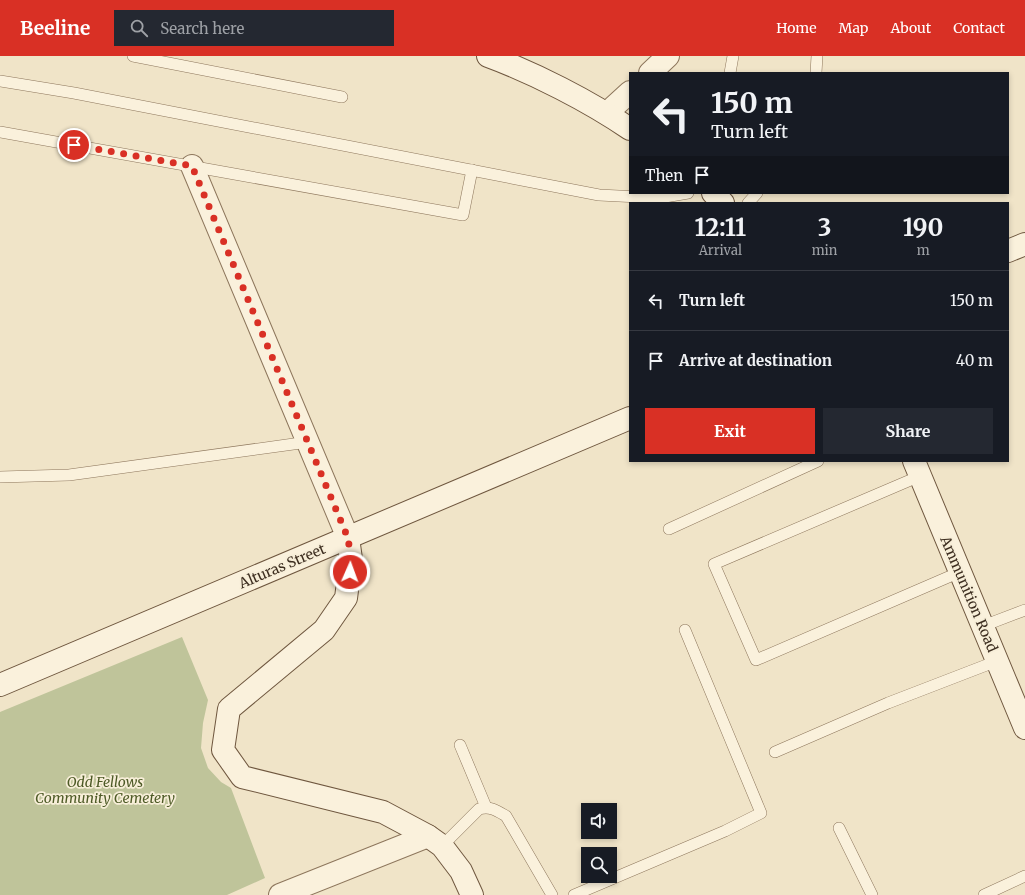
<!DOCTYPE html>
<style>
body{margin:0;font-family:Merriweather,serif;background:#242831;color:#f1f3f6;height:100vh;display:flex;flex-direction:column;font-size:15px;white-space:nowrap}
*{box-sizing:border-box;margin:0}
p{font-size:13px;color:#9ea1a6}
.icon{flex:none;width:22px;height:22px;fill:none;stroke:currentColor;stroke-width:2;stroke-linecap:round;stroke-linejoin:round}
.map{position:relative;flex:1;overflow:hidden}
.sheet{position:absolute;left:629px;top:146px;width:380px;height:260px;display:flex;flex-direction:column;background:#171b24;border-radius:0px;box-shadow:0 2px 6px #0003}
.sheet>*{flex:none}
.guide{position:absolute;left:629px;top:16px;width:380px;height:122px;border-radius:0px;box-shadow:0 2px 6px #0003;background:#171b24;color:#f1f3f6;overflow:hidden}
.tools{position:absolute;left:581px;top:747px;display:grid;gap:8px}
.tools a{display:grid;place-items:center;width:36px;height:36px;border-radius:0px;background:#171b24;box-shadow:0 2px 6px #0003;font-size:20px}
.pin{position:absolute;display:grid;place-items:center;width:34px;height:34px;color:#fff;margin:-17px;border:2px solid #fff;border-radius:50%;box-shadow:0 1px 4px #0007}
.me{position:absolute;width:44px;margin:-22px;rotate:2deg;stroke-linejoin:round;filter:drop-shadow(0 0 3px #0008)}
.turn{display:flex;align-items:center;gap:14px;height:84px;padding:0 16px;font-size:18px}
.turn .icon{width:52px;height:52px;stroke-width:2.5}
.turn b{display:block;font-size:28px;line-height:34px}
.then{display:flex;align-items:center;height:38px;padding:0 16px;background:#0003;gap:8px;font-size:15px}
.eta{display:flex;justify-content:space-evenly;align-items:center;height:68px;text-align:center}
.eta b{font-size:24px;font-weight:700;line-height:28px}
.button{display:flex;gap:8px;margin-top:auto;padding:8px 16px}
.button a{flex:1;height:46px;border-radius:0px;background:#d93025;color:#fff;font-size:16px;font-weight:700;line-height:46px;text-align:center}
.button a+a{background:#242831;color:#f1f3f6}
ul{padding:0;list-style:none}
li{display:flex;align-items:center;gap:12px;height:60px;padding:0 16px;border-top:1px solid #363941}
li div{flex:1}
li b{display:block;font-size:15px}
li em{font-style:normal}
header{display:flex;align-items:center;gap:24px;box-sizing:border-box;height:56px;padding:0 20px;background:#d93025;color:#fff}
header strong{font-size:19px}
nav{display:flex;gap:22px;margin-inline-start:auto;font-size:14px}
.search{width:280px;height:36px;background:#242831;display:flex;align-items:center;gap:10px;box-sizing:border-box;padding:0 14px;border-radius:0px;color:#9ea1a6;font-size:15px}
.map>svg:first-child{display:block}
</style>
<header>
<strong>Beeline</strong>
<div class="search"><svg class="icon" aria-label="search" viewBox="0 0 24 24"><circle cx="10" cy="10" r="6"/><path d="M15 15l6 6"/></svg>Search here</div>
<nav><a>Home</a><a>Map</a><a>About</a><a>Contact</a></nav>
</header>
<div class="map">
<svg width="1025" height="839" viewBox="0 0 1025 839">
<rect width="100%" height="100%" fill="#f0e4c8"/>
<polygon fill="#bfc49a" points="182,581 208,644 203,667 201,692 208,712 221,726 231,732 265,822 227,839 0,839 0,656"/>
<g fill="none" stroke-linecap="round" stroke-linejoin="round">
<defs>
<g id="lane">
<polyline points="133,0 342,41"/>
<polyline points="730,17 733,0"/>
<polyline points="816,17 817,0"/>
<polyline points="0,25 74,37 599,139 659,142 688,137"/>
<polyline points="0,76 463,159 472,114"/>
<polyline points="748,147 757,137"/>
<polyline points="920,420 714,508 756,604 960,516"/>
<polyline points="0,421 69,419 308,386"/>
<polyline points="669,473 818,405"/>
<polyline points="983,570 1025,554"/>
<polyline points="460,689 486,751"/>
<polyline points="775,696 888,647 997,605"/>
<polyline points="839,772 872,839"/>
<path d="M442 790 479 753C490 750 496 754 506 760L552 839"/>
<polyline points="574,839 725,775 761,757 685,574"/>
<polyline points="984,839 1025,820"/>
</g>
<g id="street">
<polyline points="650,17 668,0"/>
<polyline points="607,57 630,36"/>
<polyline points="192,110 348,482"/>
<polyline points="280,839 428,780"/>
</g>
<g id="secondary">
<path d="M488 0C534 17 589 45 630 73"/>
<polyline points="713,137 723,147"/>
<polyline points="1008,195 1025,188"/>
<polyline points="914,405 1025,672"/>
<polyline points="348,482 351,503 346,542 324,574 229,653 223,694 242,721 383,756 428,780 442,790 461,815 472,839"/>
<polyline points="0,629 630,362"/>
</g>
</defs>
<use href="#lane" stroke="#8d765c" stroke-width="12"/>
<use href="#street" stroke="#8d765c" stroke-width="24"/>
<use href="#secondary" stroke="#6f573f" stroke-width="24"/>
<use href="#lane" stroke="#faf1dc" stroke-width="11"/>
<use href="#street" stroke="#faf1dc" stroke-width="22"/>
<use href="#secondary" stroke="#faf1dc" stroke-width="22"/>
</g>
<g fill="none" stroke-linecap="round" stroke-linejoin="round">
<polyline stroke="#d93025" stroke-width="7" stroke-dasharray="0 12.6" points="74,89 192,110 348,482 351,503 350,516"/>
</g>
<g text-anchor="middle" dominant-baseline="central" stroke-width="3.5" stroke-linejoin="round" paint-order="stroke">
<g font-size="14" fill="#3d2e20" stroke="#f7eed8">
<text transform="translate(282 510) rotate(-23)">Alturas Street</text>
<text transform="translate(969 538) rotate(67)">Ammunition Road</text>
</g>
<g font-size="14" font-style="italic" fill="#4d5a26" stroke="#f7eed8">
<text x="105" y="726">Odd Fellows<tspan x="105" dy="16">Community Cemetery</tspan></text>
</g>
</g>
</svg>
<div class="tools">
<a><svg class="icon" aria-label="sound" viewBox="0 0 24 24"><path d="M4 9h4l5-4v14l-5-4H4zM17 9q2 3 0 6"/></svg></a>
<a><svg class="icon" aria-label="search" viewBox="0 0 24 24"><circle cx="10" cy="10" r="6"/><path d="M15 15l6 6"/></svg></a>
</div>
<div class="pin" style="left:74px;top:89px;background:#d93025"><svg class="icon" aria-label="arrive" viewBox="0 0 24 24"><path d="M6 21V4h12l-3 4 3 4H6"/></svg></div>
<svg class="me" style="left:350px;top:516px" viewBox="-20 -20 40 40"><circle r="17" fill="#d93025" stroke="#fff" stroke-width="3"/><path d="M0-11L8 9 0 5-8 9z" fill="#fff"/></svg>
<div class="guide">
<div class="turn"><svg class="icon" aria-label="left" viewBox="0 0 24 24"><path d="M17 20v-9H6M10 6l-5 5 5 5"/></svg><div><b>150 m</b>Turn left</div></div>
<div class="then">Then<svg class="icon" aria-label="arrive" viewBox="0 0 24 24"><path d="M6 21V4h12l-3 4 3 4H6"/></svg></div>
</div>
<section class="sheet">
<div class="eta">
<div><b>12:11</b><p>Arrival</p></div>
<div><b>3</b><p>min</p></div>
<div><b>190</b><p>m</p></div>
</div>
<ul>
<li><svg class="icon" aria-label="left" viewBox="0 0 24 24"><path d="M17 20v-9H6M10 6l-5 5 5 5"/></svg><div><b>Turn left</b></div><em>150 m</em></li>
<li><svg class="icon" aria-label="arrive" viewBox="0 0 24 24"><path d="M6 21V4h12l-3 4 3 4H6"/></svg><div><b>Arrive at destination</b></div><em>40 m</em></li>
</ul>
<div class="button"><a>Exit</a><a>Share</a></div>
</section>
</div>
